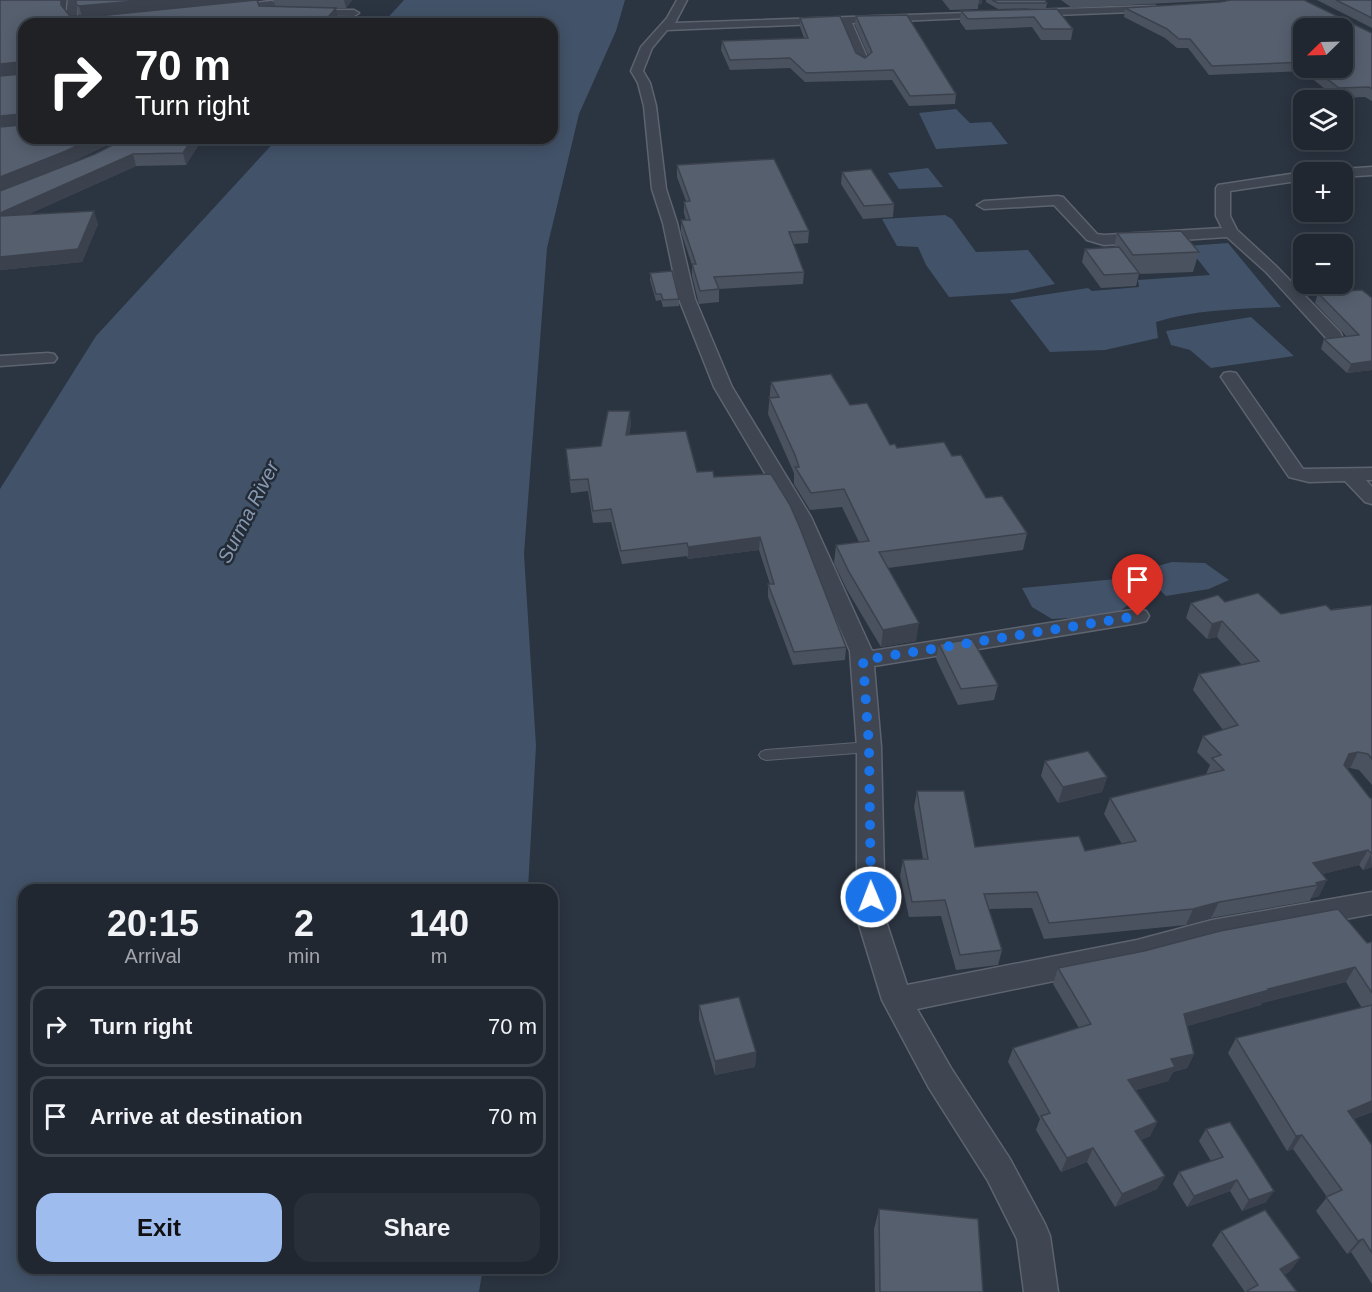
<!DOCTYPE html>
<meta charset="utf-8">
<style>
body{margin:0;font-family:Helvetica,sans-serif;background:#282f39;color:#f1f3f6;height:100vh;display:flex;flex-direction:column;font-size:22px;white-space:nowrap}
*{box-sizing:border-box;margin:0}
p{font-size:20px;color:#a2a5ab}
.icon{flex:none;width:33px;height:33px;fill:none;stroke:currentColor;stroke-width:2;stroke-linecap:round;stroke-linejoin:round}
.map{position:relative;flex:1;overflow:hidden}
.drawer{position:absolute;left:18px;top:884px;width:540px;height:390px;display:flex;flex-direction:column;background:#202731;border-radius:18px;box-shadow:0 3px 15px #0003,0 0 0 2px #3d444d}
.drawer>*{flex:none}
.hud{position:absolute;left:18px;top:18px;width:540px;height:126px;border-radius:18px;box-shadow:0 3px 15px #0003,0 0 0 2px #3d444d;background:#202124;color:#fff;overflow:hidden}
.needle{width:39px;rotate:247deg}
.tools{position:absolute;left:1293px;top:18px;display:grid;gap:12px}
.tools a{display:grid;place-items:center;width:60px;height:60px;border-radius:12px;background:#202731;box-shadow:0 3px 15px #0003,0 0 0 2px #3d444d;font-size:30px}
.pin{position:absolute;display:grid;place-items:center;width:51px;height:51px;color:#fff;margin:-62px -26px;border-radius:50% 50% 50% 0;rotate:-45deg;box-shadow:0 0 6px #0007}
.pin .icon{rotate:45deg}
.me{position:absolute;width:66px;margin:-33px;rotate:359deg;stroke-linejoin:round;filter:drop-shadow(0 0 4px #0008)}
.turn{display:flex;align-items:center;gap:21px;height:126px;padding:0 18px;font-size:27px}
.turn .icon{width:78px;height:78px;stroke-width:2.5}
.turn b{display:block;font-size:42px;line-height:51px}
.eta{display:flex;justify-content:space-evenly;align-items:center;height:102px;text-align:center}
.eta b{font-size:36px;font-weight:700;line-height:42px}
.primary-button{display:flex;gap:12px;margin-top:auto;padding:12px 18px}
.primary-button a{flex:1;height:69px;border-radius:18px;background:#9ebcee;color:#111;font-size:24px;font-weight:700;line-height:69px;text-align:center}
.primary-button a+a{background:#282f39;color:#f1f3f6}
ul{padding:0;list-style:none}
li{display:flex;align-items:center;gap:18px;height:81px;margin:0 12px 9px;padding:0 6px;border:3px solid #3d444d;border-radius:18px}
li div{flex:1}
li b{display:block;font-size:22px}
li em{font-style:normal}
.map>svg:first-child{display:block}
</style>
<div class="map">
<svg width="1372" height="1292" viewBox="0 0 1372 1292">
<rect width="100%" height="100%" fill="#2b3441"/>
<g fill="#425268">
<polygon points="404,0 625,0 616,31 579,114 547,248 524,554 536,746 528,889 24,890 24,1268 483,1268 479,1292 0,1292 0,489 96,336 278,138 552,138 552,24 382,24"/>
<polygon points="956,109 970,123 991,122 1008,144 936,149 919,113"/>
<polygon points="928,168 943,187 899,189 888,173"/>
<polygon points="945,215 952,219 976,252 1028,250 1055,284 1014,293 949,297 926,265 918,247 897,246 882,219"/>
<path d="M1228 243 1281 307C1239 309 1197 309 1156 322L1158 338 1105 350 1050 352 1010 300 1088 288 1092 291 1139 287 1138 280 1210 275 1187 246Z"/>
<polygon points="1251,317 1294,356 1211,368 1190,350 1171,345 1166,331"/>
<polygon points="1172,562 1205,563 1229,580 1209,589 1166,596 1154,585 1154,567"/>
<polygon points="1116,579 1136,599 1120,611 1086,617 1052,619 1032,607 1022,588"/>
</g>
<g fill="none" stroke-linecap="round" stroke-linejoin="round">
<defs>
<polygon id="lane" points="869,742 874,744 875,747 874,750 869,752 766,760 761,758 759,755 761,752 766,750"/>
<g id="street">
<polygon points="68,0 78,0 77,15 81,20 97,19 102,22 101,24 73,24 66,16"/>
<polygon points="677,0 687,0 675,23 995,12 995,16 991,17 852,23 869,62 863,66 857,62 841,23 667,30 652,48 643,71 650,83 656,106 666,189 677,223 695,299 732,387 811,517 872,651 1138,609 1146,611 1149,616 1146,621 1138,623 874,666 881,747 885,918 907,985 1137,940 1212,920 1372,892 1372,914 1212,944 1137,964 917,1009 951,1068 1010,1159 1045,1224 1050,1236 1058,1292 1024,1292 1017,1239 988,1181 929,1088 882,1000 857,918 857,747 850,651 791,517 714,387 679,299 663,223 652,189 644,106 638,83 631,71 641,47 667,18"/>
<polygon points="271,1 275,2 275,6 228,12 223,9 228,6"/>
<polygon points="1155,6 1160,9 1159,11 1029,16 1024,13 1029,10"/>
<polygon points="306,10 354,10 359,13 354,16 302,15 302,11"/>
<polygon points="24,75 24,83 0,86 0,78"/>
<polygon points="1372,167 1372,175 1342,177 1342,172 1335,172 1342,169"/>
<polygon points="1304,172 1307,172 1304,172 1304,180 1230,191 1230,216 1237,230 1276,266 1340,332 1342,336 1340,340 1328,340 1266,272 1227,237 1104,245 1087,240 1054,205 984,209 977,205 984,201 1058,196 1063,197 1097,234 1104,235 1222,228 1216,216 1216,188 1218,185"/>
<polygon points="48,353 54,354 57,358 54,362 0,366 0,356"/>
<polygon points="1230,372 1236,373 1303,469 1372,468 1372,480 1366,480 1372,487 1372,504 1365,502 1345,481 1309,482 1289,477 1221,377 1224,373"/>
</g>
</defs>
<use href="#lane" stroke="#5d646f" stroke-width="2"/>
<use href="#street" stroke="#5d646f" stroke-width="3"/>
<use href="#lane" fill="#3f4651" fill-rule="evenodd"/>
<use href="#street" fill="#3f4651" fill-rule="evenodd"/>
</g>
<g fill="#4a525f" fill-rule="evenodd">
<polygon points="0,0 66,0 65,10 70,16 81,16 79,14 76,4 92,16 259,6 275,6 274,1 273,0 352,0 346,8 336,8 338,18 333,24 24,24 24,63 23,63 24,73 0,76"/>
<polygon points="942,0 982,0 982,3 978,5 978,9 950,10"/>
<polygon points="986,0 1045,0 1047,3 1046,8 998,9 986,2"/>
<polygon points="1061,0 1225,0 1072,8"/>
<polygon points="1317,0 1372,0 1372,28"/>
<path d="M1220 2 1372 33V101L1365 97 1336 98 1303 71 1209 75 1188 48H1177L1165 38 1124 17 1125 8ZM1304 28 1342 68H1304Z"/>
<polygon points="1057,9 1073,29 1071,40 1041,40 1032,27 966,30 960,22 961,11"/>
<polygon points="856,16 956,94 955,104 909,106 892,80 805,82 790,68 730,70 721,50 722,41 804,38 800,27 800,18 856,53 865,58 868,55 855,25"/>
<polygon points="21,74 24,81 24,138 122,138 70,163 1,191 95,154 126,138 218,138 215,143 199,144 186,165 136,166 29,214 98,224 82,262 0,270 0,76"/>
<polygon points="677,165 809,231 808,243 793,244 804,272 803,284 719,289 719,302 699,304 692,276 692,265 681,232 681,220 686,220 684,213 684,202 686,201 677,177"/>
<polygon points="842,172 894,204 893,217 863,219 841,184"/>
<polygon points="1117,233 1199,252 1193,272 1139,274 1136,286 1101,288 1082,262 1085,249 1114,248"/>
<polygon points="650,273 679,299 679,306 663,307 661,300 656,301 650,280"/>
<polygon points="1318,293 1372,298 1372,370 1347,373 1321,349 1324,339 1347,337 1315,303"/>
<polygon points="771,382 850,405 890,445 897,448 952,456 986,498 1027,533 1023,550 888,568 916,641 881,647 847,590 834,563 836,545 859,542 842,507 810,510 794,484 794,473 768,414"/>
<polygon points="631,424 629,435 697,472 714,477 846,647 845,660 793,665 768,597 768,584 770,584 759,550 688,559 687,556 622,564 611,522 593,523 588,491 571,493 567,461 601,446"/>
<polygon points="1225,602 1281,614 1372,605 1372,785 1359,770 1350,768 1347,768 1370,798 1372,798 1372,867 1363,870 1359,865 1322,874 1319,896 1311,898 1310,901 1211,918 1186,925 1044,939 1032,908 989,909 1002,950 998,965 956,970 941,916 909,917 900,876 903,860 923,859 914,807 917,791 975,847 1085,851 1122,844 1104,814 1110,798 1207,774 1206,774 1210,765 1197,752 1203,736 1223,730 1193,690 1199,674 1242,665 1217,637 1207,639 1186,618 1191,603"/>
<polygon points="939,644 998,685 994,700 958,705 936,659"/>
<polygon points="1045,761 1107,777 1102,792 1058,803 1041,776"/>
<polygon points="1372,942 1372,1112 1354,1119 1372,1145 1372,1284 1351,1252 1347,1254 1316,1211 1327,1197 1293,1149 1287,1151 1228,1053 1236,1038 1362,1008 1346,982 1262,1003 1261,1005 1187,1026 1194,1054 1187,1068 1173,1072 1168,1081 1136,1090 1157,1122 1150,1136 1141,1140 1165,1176 1157,1189 1115,1207 1087,1162 1061,1172 1036,1130 1040,1119 1008,1062 1013,1048 1079,1028 1053,984 1058,968"/>
<polygon points="699,1005 756,1052 755,1067 715,1075 699,1020"/>
<polygon points="1206,1129 1266,1202 1242,1211 1230,1191 1187,1207 1173,1184 1179,1172 1211,1161 1199,1141"/>
<polygon points="879,1209 983,1292 875,1292 874,1229"/>
<polygon points="1221,1231 1300,1258 1290,1271 1284,1275 1297,1292 1245,1292 1212,1245"/>
</g>
<g fill="#3c424d">
<polygon points="61,0 66,0 64,16 61,5"/>
<polygon points="146,0 258,0 82,17 79,6"/>
<polygon points="344,0 352,0 346,8"/>
<polygon points="979,0 982,0 982,3 978,5"/>
<polygon points="336,8 338,18 333,24 322,24"/>
<polygon points="24,51 24,63 23,63 24,73 0,76 0,64 19,52"/>
<polygon points="21,74 24,81 24,98"/>
<polygon points="21,114 24,125 0,128 0,116"/>
<polygon points="93,138 122,138 70,163 0,192 0,177"/>
<polygon points="193,138 198,138 199,144 186,165 183,153"/>
<polygon points="133,154 136,166 0,227 0,213"/>
<polygon points="94,211 98,224 82,262 0,270 0,257"/>
<polygon points="1372,361 1372,370 1347,373 1351,364"/>
<polygon points="630,411 631,424 626,448 626,435"/>
<polygon points="760,537 759,550 688,559 688,547"/>
<polygon points="1222,621 1217,637 1207,639 1212,624"/>
<polygon points="919,623 916,641 881,647 883,630"/>
<polygon points="1358,752 1350,768 1341,770 1349,754"/>
<polygon points="1107,777 1102,792 1058,803 1063,787"/>
<polygon points="1368,850 1359,865 1304,879 1313,863"/>
<polygon points="1371,854 1372,867 1363,870"/>
<polygon points="1327,880 1319,896 1311,898 1318,885 1316,883"/>
<polygon points="1219,902 1211,918 1186,925 1193,909"/>
<polygon points="1355,967 1346,982 1262,1003 1261,1005 1177,1029 1184,1014 1268,989"/>
<polygon points="756,1052 755,1067 715,1075 715,1061"/>
<polygon points="1194,1054 1187,1068 1173,1072 1168,1081 1121,1094 1128,1080 1171,1059"/>
<polygon points="1372,1101 1372,1112 1338,1125 1348,1111"/>
<polygon points="1157,1122 1150,1136 1128,1145 1135,1131"/>
<polygon points="1302,1135 1293,1149 1287,1151 1296,1136"/>
<polygon points="1093,1148 1087,1162 1061,1172 1067,1158"/>
<polygon points="1165,1176 1157,1189 1115,1207 1122,1194"/>
<polygon points="1237,1180 1230,1191 1187,1207 1194,1196"/>
<polygon points="1274,1191 1266,1202 1242,1211 1249,1200"/>
<polygon points="1363,1239 1351,1252 1347,1254 1358,1241"/>
<polygon points="1300,1258 1290,1271 1270,1282 1280,1269"/>
</g>
<g fill="#565f6e" stroke="#3c424d" stroke-width="1.5">
<polygon points="0,0 61,0 61,5 70,16 98,16 257,0 259,6 336,8 322,24 24,24 24,51 19,52 20,62 0,64"/>
<polygon points="76,0 146,0 79,6 76,4"/>
<polygon points="992,0 1045,0 1047,3 998,3"/>
<polygon points="1231,0 1304,0 1372,33 1372,89 1369,87 1339,88 1313,68 1342,68 1342,28 1304,28 1304,62 1212,66 1190,39 1179,39 1167,29 1125,8 1220,2"/>
<polygon points="1336,0 1372,0 1372,18"/>
<polygon points="1057,9 1073,29 1043,29 1034,17 968,19 961,11"/>
<polygon points="907,15 956,94 910,96 893,70 806,73 790,58 730,60 722,41 808,38 800,18 840,16 856,53 865,58 872,52 856,16"/>
<polygon points="21,74 24,97 24,138 93,138 66,151 0,177 0,127 20,125 21,114 0,116 0,76"/>
<polygon points="126,138 193,138 183,153 133,154 0,213 0,191 95,154"/>
<polygon points="774,159 809,231 789,232 804,272 714,277 719,289 700,291 692,264 696,264 681,220 690,220 684,202 690,201 677,165"/>
<polygon points="871,169 894,204 864,206 842,172"/>
<polygon points="94,211 78,249 0,257 0,216"/>
<polygon points="1181,231 1199,252 1133,255 1117,233"/>
<polygon points="1119,247 1139,273 1104,275 1085,249"/>
<polygon points="672,271 679,299 663,300 661,294 656,294 650,273"/>
<polygon points="1362,290 1372,298 1372,361 1351,364 1324,339 1359,335 1318,293"/>
<polygon points="831,374 850,405 867,403 890,445 895,444 897,448 944,442 952,456 961,455 986,498 1002,496 1027,533 879,552 919,623 883,630 849,572 836,545 869,541 844,489 811,493 795,467 799,467 795,455 769,398 779,397 771,382"/>
<polygon points="608,411 630,411 626,435 686,431 697,472 713,471 714,477 771,474 790,505 800,528 846,647 794,652 768,584 774,584 760,537 688,547 687,543 621,551 611,509 593,511 588,479 570,480 566,449 601,446"/>
<polygon points="1258,593 1281,614 1326,605 1331,610 1372,605 1372,759 1368,754 1358,752 1349,754 1344,765 1370,798 1372,798 1372,854 1368,850 1313,863 1327,880 1316,883 1318,885 1219,902 1193,909 1049,923 1037,892 984,894 1002,950 960,955 945,900 912,902 903,860 928,859 917,791 964,791 975,847 1079,836 1085,851 1136,841 1110,798 1224,770 1212,758 1221,755 1203,736 1238,725 1199,674 1259,661 1222,621 1212,624 1191,603 1218,595 1225,602"/>
<polygon points="972,639 998,685 961,689 939,644"/>
<polygon points="1088,751 1107,777 1063,787 1045,761"/>
<polygon points="1338,909 1367,943 1372,942 1372,993 1355,967 1268,989 1269,990 1184,1014 1194,1054 1171,1059 1175,1067 1128,1080 1157,1122 1135,1131 1165,1176 1122,1194 1093,1148 1067,1158 1041,1116 1050,1113 1013,1048 1091,1024 1058,968 1144,951 1220,931"/>
<polygon points="739,997 756,1052 715,1061 699,1005"/>
<polygon points="1372,1005 1372,1101 1348,1111 1372,1145 1372,1253 1363,1239 1358,1241 1326,1197 1342,1190 1302,1135 1296,1136 1236,1038"/>
<polygon points="1230,1122 1274,1191 1249,1200 1237,1180 1194,1196 1179,1172 1223,1157 1206,1129"/>
<polygon points="879,1209 978,1219 983,1292 880,1292"/>
<polygon points="1265,1210 1300,1258 1280,1269 1297,1292 1247,1292 1247,1291 1258,1285 1221,1231"/>
</g>
<g fill="none" stroke-linecap="round" stroke-linejoin="round">
<polyline stroke="#1a73e8" stroke-width="10" stroke-dasharray="0 18" points="871,897 869,747 863,660 1138,616"/>
</g>
<g text-anchor="middle" dominant-baseline="central" stroke-width="5" stroke-linejoin="round" paint-order="stroke">
<g font-size="20" font-style="italic" fill="#8698af" stroke="#232b37">
<text transform="translate(248 512) rotate(-63)">Surma River</text>
</g>
</g>
</svg>
<div class="tools">
<a><svg class="needle" viewBox="-14 -14 28 28"><path d="M0-13l5 13h-10z" fill="#e53935"/><path d="M0 13l5-13h-10z" fill="#a2a5ab"/></svg></a>
<a><svg class="icon" aria-label="layers" viewBox="0 0 24 24"><path d="M12 4l9 5-9 5-9-5zM3 14l9 5 9-5"/></svg></a>
<a>+</a>
<a>−</a>
</div>
<div class="pin" style="left:1138px;top:616px;background:#d93025"><svg class="icon" aria-label="arrive" viewBox="0 0 24 24"><path d="M6 21V4h12l-3 4 3 4H6"/></svg></div>
<svg class="me" style="left:871px;top:897px" viewBox="-20 -20 40 40"><circle r="17" fill="#1a73e8" stroke="#fff" stroke-width="3"/><path d="M0-11L8 9 0 5-8 9z" fill="#fff"/></svg>
<div class="hud">
<div class="turn"><svg class="icon" aria-label="right" viewBox="0 0 24 24"><path d="M7 20v-9h11M14 6l5 5-5 5"/></svg><div><b>70 m</b>Turn right</div></div>
</div>
<section class="drawer">
<div class="eta">
<div><b>20:15</b><p>Arrival</p></div>
<div><b>2</b><p>min</p></div>
<div><b>140</b><p>m</p></div>
</div>
<ul>
<li><svg class="icon" aria-label="right" viewBox="0 0 24 24"><path d="M7 20v-9h11M14 6l5 5-5 5"/></svg><div><b>Turn right</b></div><em>70 m</em></li>
<li><svg class="icon" aria-label="arrive" viewBox="0 0 24 24"><path d="M6 21V4h12l-3 4 3 4H6"/></svg><div><b>Arrive at destination</b></div><em>70 m</em></li>
</ul>
<div class="primary-button"><a>Exit</a><a>Share</a></div>
</section>
</div>
